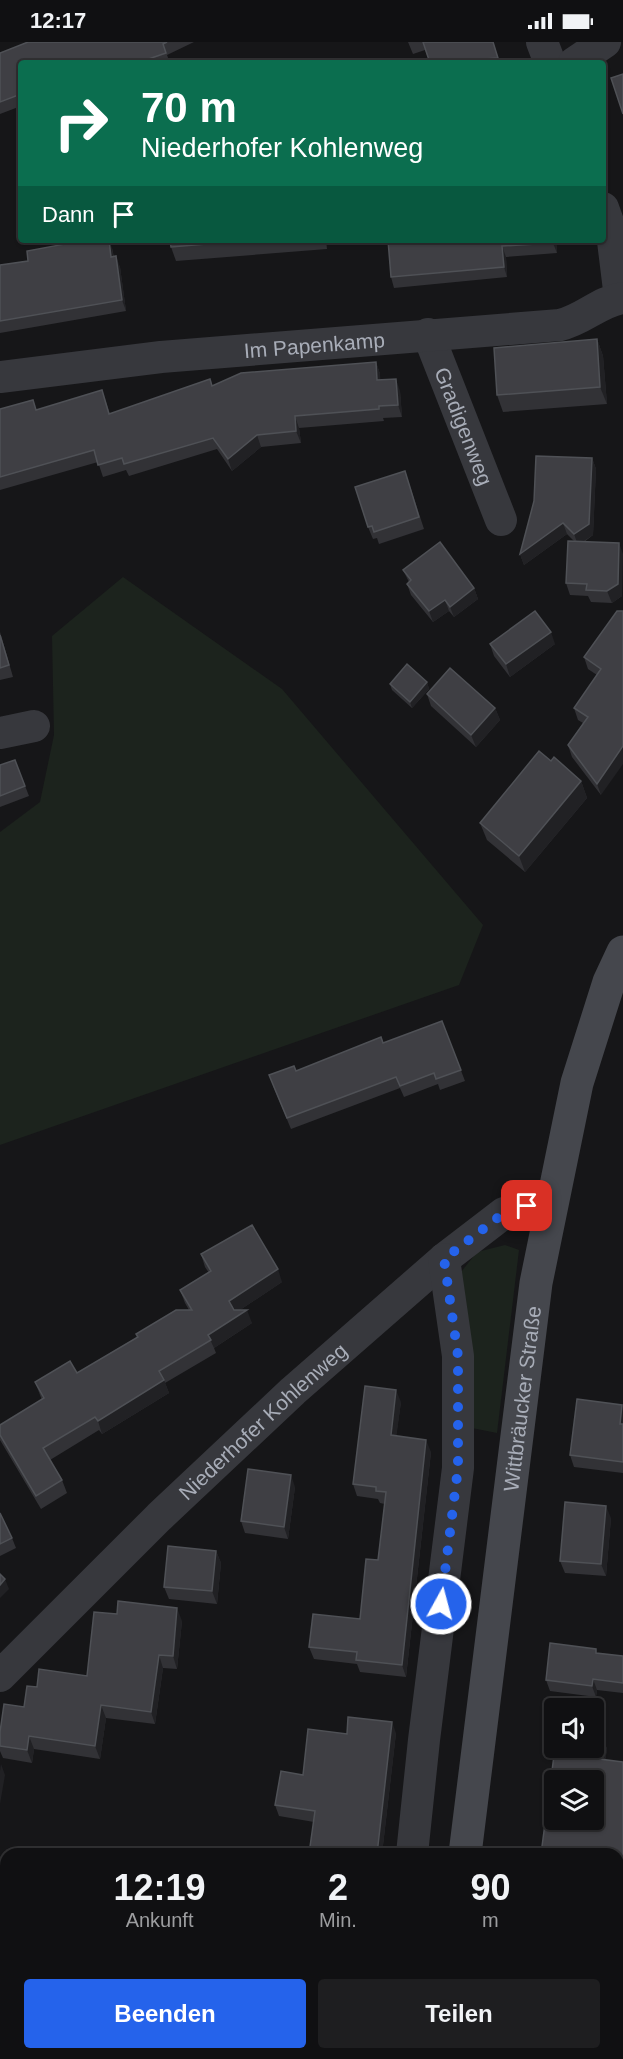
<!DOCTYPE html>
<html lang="de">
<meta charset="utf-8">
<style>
body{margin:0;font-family:Arial,sans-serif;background:#1e1e20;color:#f1f3f6;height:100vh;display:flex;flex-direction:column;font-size:22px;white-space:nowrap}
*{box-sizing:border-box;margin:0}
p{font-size:20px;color:#9c9d9f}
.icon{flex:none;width:33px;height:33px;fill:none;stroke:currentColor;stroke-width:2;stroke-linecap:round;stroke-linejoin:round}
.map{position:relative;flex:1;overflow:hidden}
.side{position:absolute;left:0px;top:1806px;width:624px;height:212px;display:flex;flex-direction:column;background:#101012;border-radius:18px 18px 0 0;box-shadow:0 2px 4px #0004,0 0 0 2px #303032}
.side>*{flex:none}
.hud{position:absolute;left:18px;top:18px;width:588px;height:183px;border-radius:6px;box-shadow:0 2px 4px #0004,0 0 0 2px #303032;background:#0b6e4f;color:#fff;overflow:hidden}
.buttons{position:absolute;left:544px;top:1656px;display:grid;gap:12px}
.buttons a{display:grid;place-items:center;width:60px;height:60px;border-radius:6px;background:#101012;box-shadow:0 2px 4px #0004,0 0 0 2px #303032;font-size:30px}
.pin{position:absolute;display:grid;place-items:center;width:51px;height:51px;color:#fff;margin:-26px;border-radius:12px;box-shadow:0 3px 9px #0006}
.me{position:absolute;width:66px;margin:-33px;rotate:7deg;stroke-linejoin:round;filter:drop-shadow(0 0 4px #0008)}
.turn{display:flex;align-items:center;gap:21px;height:126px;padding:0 24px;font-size:27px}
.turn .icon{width:78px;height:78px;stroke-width:2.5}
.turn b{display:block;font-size:42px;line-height:51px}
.then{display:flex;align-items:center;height:57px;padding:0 24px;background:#0003;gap:12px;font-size:22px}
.eta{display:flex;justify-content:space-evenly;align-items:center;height:102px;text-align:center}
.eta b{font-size:36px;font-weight:700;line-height:42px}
.primary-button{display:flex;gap:12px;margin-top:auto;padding:12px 24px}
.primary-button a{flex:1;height:69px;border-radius:6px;background:#2563eb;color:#fff;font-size:24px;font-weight:700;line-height:69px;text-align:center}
.primary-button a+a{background:#1e1e20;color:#f1f3f6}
.status{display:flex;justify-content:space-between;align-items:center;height:42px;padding:0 30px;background:#101012;direction:ltr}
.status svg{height:16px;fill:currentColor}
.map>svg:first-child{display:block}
</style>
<div class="status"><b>12:17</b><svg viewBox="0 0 49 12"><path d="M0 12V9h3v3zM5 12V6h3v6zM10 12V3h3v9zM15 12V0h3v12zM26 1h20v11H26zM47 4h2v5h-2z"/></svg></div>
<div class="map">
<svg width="623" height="2017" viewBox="0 0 623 2017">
<rect width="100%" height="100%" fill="#161618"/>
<g fill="#1c231d">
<polygon points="123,535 282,647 483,883 459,943 0,1103 0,790 40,760 54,693 52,594"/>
<polygon points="505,1203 519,1208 497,1391 467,1385 461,1230 477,1210"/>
</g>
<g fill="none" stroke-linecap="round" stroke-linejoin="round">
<g stroke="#37383d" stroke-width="32">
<polyline points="542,0 550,21"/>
<polyline points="574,21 605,0"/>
<polyline points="603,166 612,191 620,256"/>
<path id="s1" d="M428 292 501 478"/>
<path id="s2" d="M0 335 161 315 560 283C583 278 600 259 623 256"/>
<polyline points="0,691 34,684"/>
<path id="s3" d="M0 1634 159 1475 293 1349 444 1217 504 1171 527 1164 549 1167"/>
<polyline points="412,1812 424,1698 458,1426 458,1314 444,1217"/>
<polyline points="618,1975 623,1976"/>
<polyline points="392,2017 392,2012"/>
</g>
<g stroke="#45474d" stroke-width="33">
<path id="s4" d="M465 1812 536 1241 577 1041 609 940 623 910"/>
<polyline points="441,2017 441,2012"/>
</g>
</g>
<g fill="#323236">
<polygon points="28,0 194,0 167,13 170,21 21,21 21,64 0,72 0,11"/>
<polygon points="408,0 493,0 500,21 430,21 425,8 413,12"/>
<polygon points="170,198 326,198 327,207 176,219 171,205"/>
<polygon points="388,198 556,198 557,211 506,215 507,235 394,246 391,235"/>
<polygon points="112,206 114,215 120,225 126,269 0,291 0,223"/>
<polygon points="597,297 603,314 607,362 503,370 497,353"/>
<polygon points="376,320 380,332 380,338 400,349 402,375 383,376 384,379 299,386 301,401 261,405 232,429 217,407 129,434 126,428 103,435 98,420 0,448 0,367 36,368 102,348 110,372 212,344"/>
<polygon points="592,416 596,427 593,493 584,500 622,554 612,561 591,560 588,554 570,553 566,541 574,499 567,492 524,523 520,512"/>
<polygon points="409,441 424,487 379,502 377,496 373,497 368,485"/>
<polygon points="403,528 474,546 478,557 454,575 449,569 433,580 411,553 407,542 409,540"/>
<polygon points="623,569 601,753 572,715 568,703 583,681 578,678 574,666 597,633 588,627 584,615"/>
<polygon points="0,590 13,635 0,638"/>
<polygon points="490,602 555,602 510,635 494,614"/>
<polygon points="427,640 429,647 412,666 392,648 390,642"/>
<polygon points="427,652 495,666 500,678 476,705 431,664"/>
<polygon points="15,718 29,754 0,765 0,723"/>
<polygon points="551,719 581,739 587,756 525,830 487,798 480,781"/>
<polygon points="442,979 465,1039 440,1048 438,1042 404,1055 400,1046 291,1087 273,1044 296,1029 383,1001"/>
<polygon points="201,1212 282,1240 240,1268 252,1281 214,1306 216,1311 165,1341 169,1351 102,1392 99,1388 50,1418 62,1438 67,1451 41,1467 0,1398 0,1383 42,1358 35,1340 77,1331 137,1295 136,1292 189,1268 185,1261 180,1248 209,1231 205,1225"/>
<polygon points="401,1360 396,1394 431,1410 406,1635 360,1630 357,1622 314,1617 309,1605 360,1577 378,1518 385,1462 380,1461 378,1457 357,1454 353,1442"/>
<polygon points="623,1364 623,1431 574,1425 570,1413"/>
<polygon points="295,1445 288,1497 245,1491 241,1479"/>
<polygon points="0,1471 12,1496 16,1506 0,1514"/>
<polygon points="611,1476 606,1534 565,1531 560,1519"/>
<polygon points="216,1509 221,1521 217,1562 169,1557 164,1545"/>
<polygon points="182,1579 177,1627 163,1626 155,1682 106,1676 100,1717 34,1707 32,1721 3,1716 0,1709 0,1690 24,1665 37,1645 87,1634"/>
<polygon points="598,1611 623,1614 623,1651 597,1648 596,1655 550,1649 546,1638"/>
<polygon points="396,1691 382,1812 309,1812 314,1780 279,1774 275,1763 303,1733 347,1692"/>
<polygon points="603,1696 607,1707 605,1718 623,1720 623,1826 618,1826 618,1812 541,1812"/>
<rect x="269" y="2012" width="95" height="5"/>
</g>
<g fill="#212124">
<polygon points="109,198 112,206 115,226 111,215"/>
<polygon points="553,198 556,198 557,211 553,201"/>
<polygon points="502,204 506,215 507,235 504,225"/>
<polygon points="116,214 120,225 126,269 122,258"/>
<polygon points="597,297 603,314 607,362 600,345"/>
<polygon points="376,320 380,332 381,350 377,338"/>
<polygon points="396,337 400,349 402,375 398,363"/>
<polygon points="295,374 299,386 301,401 296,389"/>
<polygon points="257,393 261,405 232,429 228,417"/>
<polygon points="592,416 596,427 593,493 578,503 574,492"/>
<polygon points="563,481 567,492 524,523 520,512"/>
<polygon points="619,501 623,512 622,554 612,561 607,549"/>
<polygon points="474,546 478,557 454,575 450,565"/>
<polygon points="445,558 449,569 433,580 429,569"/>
<polygon points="551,590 555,602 510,635 506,622"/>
<polygon points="427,640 429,647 412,666 410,660"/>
<polygon points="495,666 500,678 476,705 471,693"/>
<polygon points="623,704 623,722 601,753 597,742"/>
<polygon points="581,739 587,756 525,830 519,814"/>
<polygon points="278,1227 282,1240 234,1272 229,1259"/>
<polygon points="247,1268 252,1281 214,1306 208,1293"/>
<polygon points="164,1338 169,1351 102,1392 98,1379"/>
<polygon points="396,1348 401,1360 395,1405 391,1393"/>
<polygon points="622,1363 623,1364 623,1390 620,1382"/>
<polygon points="426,1398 431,1410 406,1635 402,1623"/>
<polygon points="291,1433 295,1445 288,1497 284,1485"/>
<polygon points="606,1464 611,1476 606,1534 601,1522"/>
<polygon points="216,1509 221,1521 217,1562 212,1549"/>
<polygon points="5,1537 9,1547 0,1556 0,1543"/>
<polygon points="177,1566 182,1579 177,1627 173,1614"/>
<polygon points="159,1613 163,1626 155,1682 151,1670"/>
<polygon points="593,1637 597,1648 596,1655 592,1644"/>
<polygon points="101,1663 106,1676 100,1717 95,1704"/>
<polygon points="392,1680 396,1691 382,1812 377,1812"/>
<polygon points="29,1694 34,1707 32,1721 27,1708"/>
<polygon points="603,1696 607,1707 604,1728 600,1717"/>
<polygon points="1,1722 5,1733 0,1762 0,1729"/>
<polygon points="618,1876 620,1881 618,1894"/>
<polygon points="618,2004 622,2015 622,2017 616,2017 616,2012 618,2012"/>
<polygon points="355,2012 356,2012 358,2017 354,2017"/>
<polygon points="360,2012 364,2012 364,2017 362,2017"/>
</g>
<g fill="#3f3f44" stroke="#4f5156" stroke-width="1.5" fill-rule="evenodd">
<polygon points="28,0 167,0 163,2 166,11 137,21 136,17 126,21 21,21 21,52 0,60 0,11"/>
<polygon points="423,0 493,0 498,16 430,21"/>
<polygon points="623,32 623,72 611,36"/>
<polygon points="76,198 109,198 111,215 116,214 122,258 0,279 0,223 28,219 27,209 76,200"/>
<polygon points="170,198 256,198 171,205"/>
<polygon points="388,198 553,198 553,201 502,204 504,225 391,235"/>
<polygon points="597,297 600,345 497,353 494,306"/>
<polygon points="376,320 377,338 396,337 398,363 379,364 379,367 295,374 296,389 257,393 228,417 213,396 124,422 122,416 98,423 94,408 0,435 0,367 33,358 36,368 102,348 109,372 210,337 212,344 241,331"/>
<polygon points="536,414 592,416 589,482 574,492 563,481 520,512 534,459"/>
<polygon points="405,429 419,475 374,490 372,484 368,485 355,445"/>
<polygon points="568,499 619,501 618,542 607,549 586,548 587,542 566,541"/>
<polygon points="440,500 474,546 450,565 445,558 429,569 407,542 411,538 403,528"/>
<polygon points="535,569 551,590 506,622 490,602"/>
<polygon points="617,569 623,569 623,704 597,742 568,703 588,675 574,666 601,627 584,615"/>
<polygon points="0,593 9,623 0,626"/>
<polygon points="407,622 427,640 410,660 390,642"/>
<polygon points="450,626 495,666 471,693 427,652"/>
<polygon points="539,709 551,719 554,715 581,739 519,814 480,781"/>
<polygon points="15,718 25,744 0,754 0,723"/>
<polygon points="442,979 461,1028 436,1037 434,1031 400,1044 396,1035 287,1076 269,1033 294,1024 296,1029 381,995 383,1001"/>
<polygon points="252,1183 278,1227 229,1259 234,1268 247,1268 208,1293 211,1298 159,1329 164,1338 98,1379 95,1375 43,1406 62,1438 36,1454 0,1393 0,1383 44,1356 35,1340 70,1319 77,1331 138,1295 136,1292 176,1268 192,1268 180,1248 211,1229 201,1212"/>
<polygon points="365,1344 396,1348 391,1393 426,1398 402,1623 356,1618 357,1610 309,1605 313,1572 360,1577 366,1517 378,1518 386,1450 376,1449 376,1445 353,1442"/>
<polygon points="577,1357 622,1363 620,1382 623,1382 623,1420 570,1413"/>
<polygon points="248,1427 291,1433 284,1485 241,1479"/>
<polygon points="565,1460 606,1464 601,1522 560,1519"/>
<polygon points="0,1471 12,1496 0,1502"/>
<polygon points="168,1504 216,1509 212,1549 164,1545"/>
<polygon points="0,1532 5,1537 0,1543"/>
<polygon points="118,1559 177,1566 173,1614 159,1613 151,1670 101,1663 95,1704 29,1694 27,1708 0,1704 0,1690 4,1662 24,1665 27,1644 37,1645 39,1627 87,1634 94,1570 117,1572"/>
<polygon points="550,1601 596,1607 596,1611 623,1614 623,1641 593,1637 592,1644 546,1638"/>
<polygon points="348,1675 392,1680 377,1812 309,1812 315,1769 275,1763 281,1729 303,1733 308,1687 347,1692"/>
<path d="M594 1694 603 1696 600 1717 623 1720V1816L618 1815V1812H598L569 1807 568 1812H541L555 1706H594ZM555 1738H594V1778H555Z"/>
<polygon points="623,1839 623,1857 621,1857"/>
<polygon points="196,2012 212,2012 248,2017 196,2017"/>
<polygon points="269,2012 355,2012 354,2017 269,2017"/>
<rect x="523" y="2012" width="93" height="5"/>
</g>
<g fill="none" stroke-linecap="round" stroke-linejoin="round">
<polyline stroke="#2563eb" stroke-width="10" stroke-dasharray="0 18" points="441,1562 458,1426 458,1314 444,1217 504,1171 527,1164"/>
</g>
<g text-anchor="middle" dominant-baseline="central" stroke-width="6" stroke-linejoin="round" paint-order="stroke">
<g font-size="21" fill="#a8adb8" stroke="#111113">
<text stroke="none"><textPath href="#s2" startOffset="316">Im Papenkamp</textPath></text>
<text stroke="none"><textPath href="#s1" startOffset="99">Gradigenweg</textPath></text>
<text stroke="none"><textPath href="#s4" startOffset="459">Wittbräucker Straße</textPath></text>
<text stroke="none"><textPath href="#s3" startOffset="366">Niederhofer Kohlenweg</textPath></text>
</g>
</g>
</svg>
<div class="buttons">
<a><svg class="icon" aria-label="sound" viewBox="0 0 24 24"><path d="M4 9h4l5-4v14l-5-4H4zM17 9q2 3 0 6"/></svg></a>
<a><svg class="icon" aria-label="layers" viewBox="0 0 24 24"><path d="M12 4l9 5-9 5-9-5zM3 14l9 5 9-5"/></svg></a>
</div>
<div class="pin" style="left:527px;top:1164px;background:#d93025"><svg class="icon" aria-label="arrive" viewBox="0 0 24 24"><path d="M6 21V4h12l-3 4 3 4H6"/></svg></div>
<svg class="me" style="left:441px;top:1562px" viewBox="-20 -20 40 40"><circle r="17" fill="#2563eb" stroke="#fff" stroke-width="3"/><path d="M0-11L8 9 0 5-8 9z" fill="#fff"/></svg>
<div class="hud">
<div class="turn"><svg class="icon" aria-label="right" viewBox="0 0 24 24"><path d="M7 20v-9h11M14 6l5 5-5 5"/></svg><div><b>70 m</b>Niederhofer Kohlenweg</div></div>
<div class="then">Dann<svg class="icon" aria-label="arrive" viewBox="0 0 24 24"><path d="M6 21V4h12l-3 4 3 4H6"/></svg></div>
</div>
<section class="side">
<div class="eta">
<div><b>12:19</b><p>Ankunft</p></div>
<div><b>2</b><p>Min.</p></div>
<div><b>90</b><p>m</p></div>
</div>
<div class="primary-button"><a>Beenden</a><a>Teilen</a></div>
</section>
</div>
